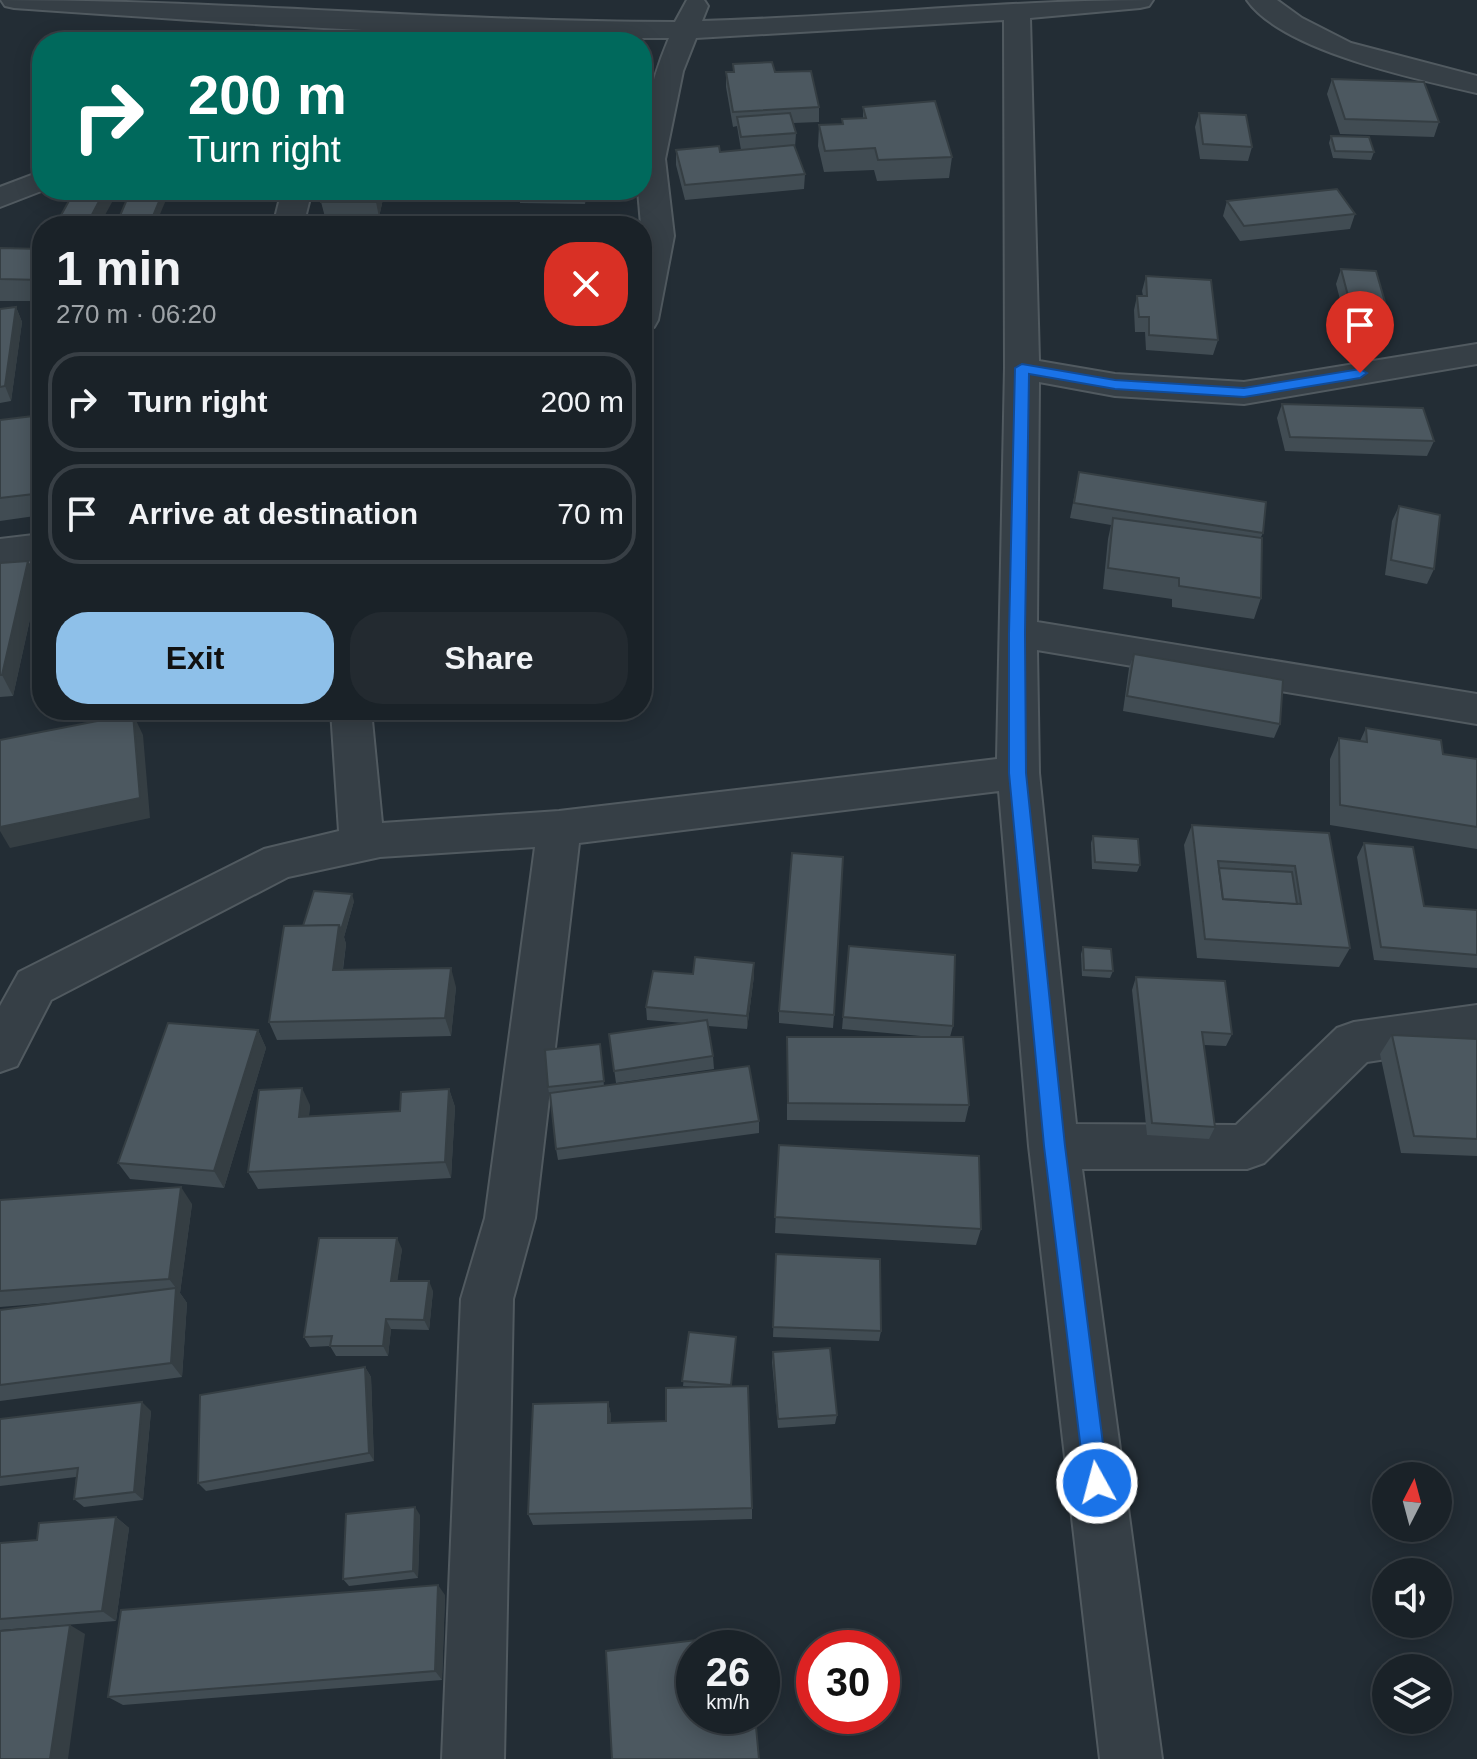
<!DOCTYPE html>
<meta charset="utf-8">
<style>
body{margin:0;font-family:Helvetica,sans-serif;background:#232a30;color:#f1f3f6;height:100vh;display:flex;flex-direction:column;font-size:30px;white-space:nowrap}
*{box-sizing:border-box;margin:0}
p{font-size:26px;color:#9fa4a8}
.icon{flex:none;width:44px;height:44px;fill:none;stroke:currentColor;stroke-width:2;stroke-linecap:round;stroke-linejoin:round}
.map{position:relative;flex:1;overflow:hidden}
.panel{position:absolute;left:32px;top:216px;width:620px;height:504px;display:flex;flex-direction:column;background:#1a2228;border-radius:32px;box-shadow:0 4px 20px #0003,0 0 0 2px #383f45}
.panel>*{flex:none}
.guide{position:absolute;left:32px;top:32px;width:620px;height:168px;border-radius:32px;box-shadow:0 4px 20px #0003,0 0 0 2px #383f45;background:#00695c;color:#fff;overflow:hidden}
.needle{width:52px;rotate:6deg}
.buttons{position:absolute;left:1372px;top:1462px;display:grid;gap:16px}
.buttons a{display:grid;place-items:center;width:80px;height:80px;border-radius:50%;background:#1a2228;box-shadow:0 4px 20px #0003,0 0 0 2px #383f45;font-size:40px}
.speed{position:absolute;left:676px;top:1630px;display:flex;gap:16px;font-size:40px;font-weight:700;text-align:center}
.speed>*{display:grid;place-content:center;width:104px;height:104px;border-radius:50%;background:#1a2228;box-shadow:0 4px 20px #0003,0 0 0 2px #383f45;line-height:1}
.speed small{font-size:20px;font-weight:400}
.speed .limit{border:12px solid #d22;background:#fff;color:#111}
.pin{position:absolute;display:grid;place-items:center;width:68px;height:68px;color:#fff;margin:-82px -34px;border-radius:50% 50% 50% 0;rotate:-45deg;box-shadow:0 0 8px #0007}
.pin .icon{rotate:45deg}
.me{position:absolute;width:88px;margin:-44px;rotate:353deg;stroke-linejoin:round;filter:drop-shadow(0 0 6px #0008)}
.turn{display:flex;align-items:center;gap:28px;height:168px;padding:0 24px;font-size:36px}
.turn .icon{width:104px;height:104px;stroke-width:2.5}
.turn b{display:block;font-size:56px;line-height:68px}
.round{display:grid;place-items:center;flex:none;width:84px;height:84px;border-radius:32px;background:#232a30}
.summary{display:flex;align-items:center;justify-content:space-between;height:136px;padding:0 24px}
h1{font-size:48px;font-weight:600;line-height:60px}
.action{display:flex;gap:16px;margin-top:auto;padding:16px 24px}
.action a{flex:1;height:92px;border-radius:32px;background:#8ec0e9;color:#111;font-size:32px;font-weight:600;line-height:92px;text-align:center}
.action a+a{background:#232a30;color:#f1f3f6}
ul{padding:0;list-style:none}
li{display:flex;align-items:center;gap:24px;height:100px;margin:0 16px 12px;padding:0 8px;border:4px solid #383f45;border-radius:32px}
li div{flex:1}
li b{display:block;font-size:30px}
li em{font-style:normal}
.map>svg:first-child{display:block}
</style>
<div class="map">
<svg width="1477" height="1759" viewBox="0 0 1477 1759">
<rect width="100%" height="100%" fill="#232d35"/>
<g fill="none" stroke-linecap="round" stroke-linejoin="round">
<defs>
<g id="minor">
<path d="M1 0C226 0 450 22 675 22L687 0H704L708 6 702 21C853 17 1003 0 1153 0L1149 6 1140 8 1030 18 1039 361 1115 374 1244 382 1477 344V364L1244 404 1115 396 1039 382 1037 622 1477 694V724L1037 650 1039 773 1076 1124 1236 1125 1337 1028 1354 1022 1477 1005V1045L1367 1062 1264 1163 1247 1169H1082L1162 1759H1100L1029 1146 999 791 579 843 535 1218 513 1299 504 1759H442L461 1299 485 1218 535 847 380 857 288 877 51 1000 17 1066 0 1072V1006L19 972 264 849 339 831 331 710H371L382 823 559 811 997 759 1005 368 1004 20 696 38 683 71 665 159 674 236 658 320 654 327 642 330V236L638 190H642C642 130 645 95 669 38 450 39 232 23 14 8L5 6Z"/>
<path d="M1247 0H1277L1302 18 1351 43 1477 76V93C1417 79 1282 51 1247 0Z"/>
<polygon points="42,171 44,190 0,207 0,187"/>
<polygon points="282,190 312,190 303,226 273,226"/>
<polygon points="42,534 42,560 0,565 0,539"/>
</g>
</defs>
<use href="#minor" stroke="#515a60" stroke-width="4"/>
<use href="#minor" fill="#363f46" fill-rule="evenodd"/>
</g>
<g fill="#414c53">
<polygon points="733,64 775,72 819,107 819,122 793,123 796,133 795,148 805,174 804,189 685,200 676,165 676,150 720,152 741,150 737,126 733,127 726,87 726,72 733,72"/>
<polygon points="1332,79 1439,122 1434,137 1340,134 1327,94"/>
<polygon points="863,107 952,157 949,178 877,181 874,170 824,172 818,146 819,125 842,124 842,119 863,118"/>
<polygon points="1199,113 1252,147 1248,161 1200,159 1195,127"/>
<polygon points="1331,136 1374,152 1371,160 1333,158 1329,143"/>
<polygon points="385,190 379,217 325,217 321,202"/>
<polygon points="518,190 587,190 585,204 520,203"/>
<polygon points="1227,201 1355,214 1350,229 1240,241 1223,216"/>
<polygon points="0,248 42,249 42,301 0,301"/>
<polygon points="1341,269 1389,316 1384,331 1348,330 1336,284"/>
<polygon points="1146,276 1218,340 1213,355 1146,350 1145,332 1135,332 1134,310 1137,296 1143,296 1142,291"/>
<polygon points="16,307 22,322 11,401 0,403 0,309"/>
<polygon points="1282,404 1434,441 1427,456 1285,451 1277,418"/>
<polygon points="42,415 42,515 0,521 0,420"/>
<polygon points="1079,472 1263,533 1261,537 1261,598 1254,619 1172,607 1172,599 1103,589 1108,539 1111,525 1070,518"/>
<polygon points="1399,506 1434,569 1427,584 1385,575 1392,521"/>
<polygon points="28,561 38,583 13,696 0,697 0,563"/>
<polygon points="1134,654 1280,724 1274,738 1123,711 1129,668"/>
<polygon points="1366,728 1443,754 1477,759 1477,849 1330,825 1330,759 1339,738 1360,741"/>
<polygon points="1192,825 1329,833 1350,948 1339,967 1197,958 1184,845"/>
<polygon points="1093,836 1140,865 1137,872 1092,869 1091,843"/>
<polygon points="1364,843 1424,906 1477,910 1477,968 1374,960 1357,857"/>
<polygon points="354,901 344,937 346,944 343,970 456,987 451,1036 277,1040 269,1022 303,926"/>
<polygon points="849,946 953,1026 950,1037 969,1105 965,1122 787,1120 787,1037 932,1037 842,1029"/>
<polygon points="1083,947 1113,971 1110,978 1082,976 1081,954"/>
<polygon points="754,963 754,976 747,1029 708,1026 713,1056 714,1069 616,1083 609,1034 684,1023 647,1020 646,1007 693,974"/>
<polygon points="1136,977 1232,1034 1226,1046 1204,1045 1215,1127 1209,1139 1147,1135 1132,990"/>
<polygon points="779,1011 834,1015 833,1028 779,1023"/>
<polygon points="258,1030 266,1048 224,1188 130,1179 118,1163"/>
<polygon points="1392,1035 1477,1039 1477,1156 1401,1153 1380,1054"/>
<polygon points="600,1044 604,1086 759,1121 759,1133 558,1160 556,1149 570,1091 549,1093 548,1087"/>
<polygon points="449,1089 455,1107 451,1178 258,1189 248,1172 310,1105 309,1116 400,1111"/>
<polygon points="779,1145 981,1229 976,1245 775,1233"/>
<polygon points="0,1200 192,1204 180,1293 187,1303 182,1377 0,1401 0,1310 62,1302 0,1307"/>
<polygon points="402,1249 397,1281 433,1291 429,1330 391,1329 388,1356 336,1356 330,1346 310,1347 304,1337"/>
<polygon points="776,1254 881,1331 879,1341 773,1337"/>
<polygon points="689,1332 732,1386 752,1508 752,1519 533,1525 528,1514 608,1402 611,1416 611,1423 666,1421 698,1387 683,1386"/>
<polygon points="773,1352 837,1415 835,1424 778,1428 772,1362"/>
<polygon points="365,1367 371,1377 374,1461 206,1491 198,1483"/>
<polygon points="151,1411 143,1500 84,1507 74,1499 76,1477 0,1486 0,1419"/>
<polygon points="420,1515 418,1578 349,1586 343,1579"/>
<polygon points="116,1517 129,1528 116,1621 0,1630 0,1543 37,1540"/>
<polygon points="445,1595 442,1680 123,1705 108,1697"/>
</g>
<g fill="#353e43">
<polygon points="105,190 114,190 116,195 99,226 86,226"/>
<polygon points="379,190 385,190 379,217 376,202"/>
<polygon points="584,190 587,190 585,204"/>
<polygon points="163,192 166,200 155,226 153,226 151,221"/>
<polygon points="16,307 22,322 11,401 5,386"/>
<polygon points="28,561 38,583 13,696 2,675"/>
<polygon points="133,714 143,735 150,818 10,848 0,831 0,827"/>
<polygon points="352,894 354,901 344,937 346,944 340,989 333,970 339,925"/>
<polygon points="754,963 754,976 747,1029 747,1016"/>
<polygon points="451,968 456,987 451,1036 445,1018"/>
<polygon points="258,1030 266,1048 224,1188 214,1171"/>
<polygon points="302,1088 310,1105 307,1134 299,1117"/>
<polygon points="449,1089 455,1107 451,1178 445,1162"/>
<polygon points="181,1187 192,1204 180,1293 187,1303 182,1377 171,1363 176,1288 169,1279"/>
<polygon points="397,1238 402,1249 396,1291 391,1281"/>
<polygon points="429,1281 433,1291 429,1330 424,1320"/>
<polygon points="386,1319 391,1329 388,1356 383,1346"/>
<polygon points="365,1367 371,1377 374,1461 369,1453"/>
<polygon points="142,1402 151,1411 143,1500 134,1492"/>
<polygon points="608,1402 611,1416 611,1436 608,1423"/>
<polygon points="415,1507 420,1515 418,1578 413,1571"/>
<polygon points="116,1517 129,1528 116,1621 102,1611"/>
<polygon points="438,1585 445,1595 442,1680 435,1671"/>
<polygon points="70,1625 85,1634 68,1759 50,1759"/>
</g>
<g fill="#4c5860" stroke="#353e43" stroke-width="2" fill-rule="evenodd">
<polygon points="772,62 775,72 811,71 819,107 733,112 726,72 734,72 733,64"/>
<polygon points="1332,79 1424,82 1439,122 1345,119"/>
<polygon points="935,101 952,157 878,160 875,148 825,151 819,125 843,124 842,119 866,118 863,107"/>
<polygon points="790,113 796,133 741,137 737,117"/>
<polygon points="1199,113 1246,115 1252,147 1203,144"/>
<polygon points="1331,136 1369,137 1374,152 1335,151"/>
<polygon points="794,145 805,174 685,185 676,150 719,146 720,152"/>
<polygon points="1337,189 1355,214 1244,226 1227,201"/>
<polygon points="75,190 105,190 86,226 55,226"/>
<polygon points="324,190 379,190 376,202 321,202"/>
<polygon points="130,192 163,192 151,221 149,221 148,219 119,218"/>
<polygon points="181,216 231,219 227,226 176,226"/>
<polygon points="105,217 148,219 145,226 101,226"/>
<polygon points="0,248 42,249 42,280 0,279"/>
<polygon points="1341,269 1376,271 1389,316 1353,315"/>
<polygon points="1146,276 1211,280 1218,340 1149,335 1149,317 1139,317 1137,296 1147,296"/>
<polygon points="16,307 5,386 0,387 0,309"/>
<polygon points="1282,404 1423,408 1434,441 1290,437"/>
<polygon points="42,415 42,493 0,498 0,420"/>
<polygon points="1079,472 1266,502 1263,533 1074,503"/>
<polygon points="1399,506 1440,515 1434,569 1391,560"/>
<polygon points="1113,518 1262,538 1261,598 1179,586 1179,578 1108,568"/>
<polygon points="28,561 2,675 0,675 0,563"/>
<polygon points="1134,654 1283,680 1280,724 1127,696"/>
<polygon points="133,714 140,798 0,827 0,740"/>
<polygon points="1366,728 1441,740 1443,754 1477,759 1477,827 1340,805 1339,738 1367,742"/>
<path d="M1192 825 1329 833 1350 948 1205 939ZM1218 861 1295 866 1301 904 1223 899Z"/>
<polygon points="1093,836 1138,839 1140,865 1095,862"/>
<polygon points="1364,843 1413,847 1424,906 1477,910 1477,955 1381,947"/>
<polygon points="792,853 843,857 834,1015 779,1011"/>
<polygon points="1219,868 1292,872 1297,904 1223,899"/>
<polygon points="314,891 352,894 341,930 339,925 303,926"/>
<polygon points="339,925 333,970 451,968 445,1018 269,1022 284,926"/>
<polygon points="849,946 955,955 953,1026 843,1017"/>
<polygon points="1083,947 1111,949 1113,971 1084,970"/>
<polygon points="695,957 754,963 747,1016 646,1007 653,971 693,974"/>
<polygon points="1136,977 1225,981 1232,1034 1202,1032 1215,1127 1152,1123"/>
<polygon points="707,1020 713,1056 614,1071 609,1034"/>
<polygon points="168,1023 258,1030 214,1171 118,1163"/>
<polygon points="1392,1035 1477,1039 1477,1139 1414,1136"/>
<polygon points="787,1037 963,1037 969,1105 788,1103"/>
<polygon points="600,1044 604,1081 548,1087 545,1050"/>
<polygon points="749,1066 759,1121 556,1149 550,1093"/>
<polygon points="302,1088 299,1117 400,1111 401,1092 449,1089 445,1162 248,1172 259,1090"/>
<polygon points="779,1145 979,1156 981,1229 775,1217"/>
<polygon points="181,1187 169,1279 0,1291 0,1200"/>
<polygon points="319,1238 397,1238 391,1281 429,1281 424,1320 386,1319 383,1346 330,1346 332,1336 304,1337"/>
<polygon points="776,1254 880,1259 881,1331 773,1327"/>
<polygon points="176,1288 171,1363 0,1385 0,1310"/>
<polygon points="689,1332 736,1337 731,1385 682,1381"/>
<polygon points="830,1348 837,1415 778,1419 773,1352"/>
<polygon points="365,1367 369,1453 198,1483 200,1395"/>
<polygon points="748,1386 752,1508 528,1514 533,1404 608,1402 608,1423 666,1421 666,1388"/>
<polygon points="142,1402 134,1492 74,1499 78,1468 0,1477 0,1419"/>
<polygon points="415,1507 413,1571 343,1579 346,1514"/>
<polygon points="116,1517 102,1611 0,1619 0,1543 37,1540 39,1523"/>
<polygon points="438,1585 435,1671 108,1697 121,1610"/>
<polygon points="70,1625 50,1759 0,1759 0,1631"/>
<polygon points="746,1634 748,1648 694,1648 694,1716 755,1716 759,1759 612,1759 606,1651"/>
</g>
<polygon fill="#1a73e8" stroke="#114b97" stroke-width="2" points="1022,364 1115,380 1244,388 1360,369 1367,373 1360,378 1244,397 1115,389 1029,374 1025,633 1026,773 1065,1146 1108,1483 1105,1491 1097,1495 1088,1491 1085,1483 1044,1146 1009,773 1009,633 1015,368"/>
</svg>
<div class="buttons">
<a><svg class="needle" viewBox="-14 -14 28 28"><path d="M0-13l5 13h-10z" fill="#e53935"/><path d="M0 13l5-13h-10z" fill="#9fa4a8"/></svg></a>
<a><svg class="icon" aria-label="sound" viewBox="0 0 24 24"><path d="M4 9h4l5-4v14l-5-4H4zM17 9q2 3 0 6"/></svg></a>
<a><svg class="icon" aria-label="layers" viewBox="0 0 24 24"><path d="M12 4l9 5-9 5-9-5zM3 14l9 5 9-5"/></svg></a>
</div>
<div class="speed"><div>26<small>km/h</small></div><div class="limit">30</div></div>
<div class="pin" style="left:1360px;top:373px;background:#d93025"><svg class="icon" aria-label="arrive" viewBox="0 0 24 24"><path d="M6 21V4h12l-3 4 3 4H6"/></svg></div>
<svg class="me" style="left:1097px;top:1483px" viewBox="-20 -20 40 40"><circle r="17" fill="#1a73e8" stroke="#fff" stroke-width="3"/><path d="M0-11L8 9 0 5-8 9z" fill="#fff"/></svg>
<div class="guide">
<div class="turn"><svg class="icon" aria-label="right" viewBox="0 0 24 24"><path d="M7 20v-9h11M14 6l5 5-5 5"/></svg><div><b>200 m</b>Turn right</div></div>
</div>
<section class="panel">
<div class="summary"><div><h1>1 min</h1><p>270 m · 06:20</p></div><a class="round" style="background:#d93025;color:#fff"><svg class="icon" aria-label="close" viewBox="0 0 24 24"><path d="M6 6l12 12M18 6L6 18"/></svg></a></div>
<ul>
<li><svg class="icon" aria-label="right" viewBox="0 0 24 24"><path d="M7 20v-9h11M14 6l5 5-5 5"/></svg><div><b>Turn right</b></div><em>200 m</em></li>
<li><svg class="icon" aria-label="arrive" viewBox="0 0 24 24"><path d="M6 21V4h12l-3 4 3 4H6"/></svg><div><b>Arrive at destination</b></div><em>70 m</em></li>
</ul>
<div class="action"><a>Exit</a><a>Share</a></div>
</section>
</div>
